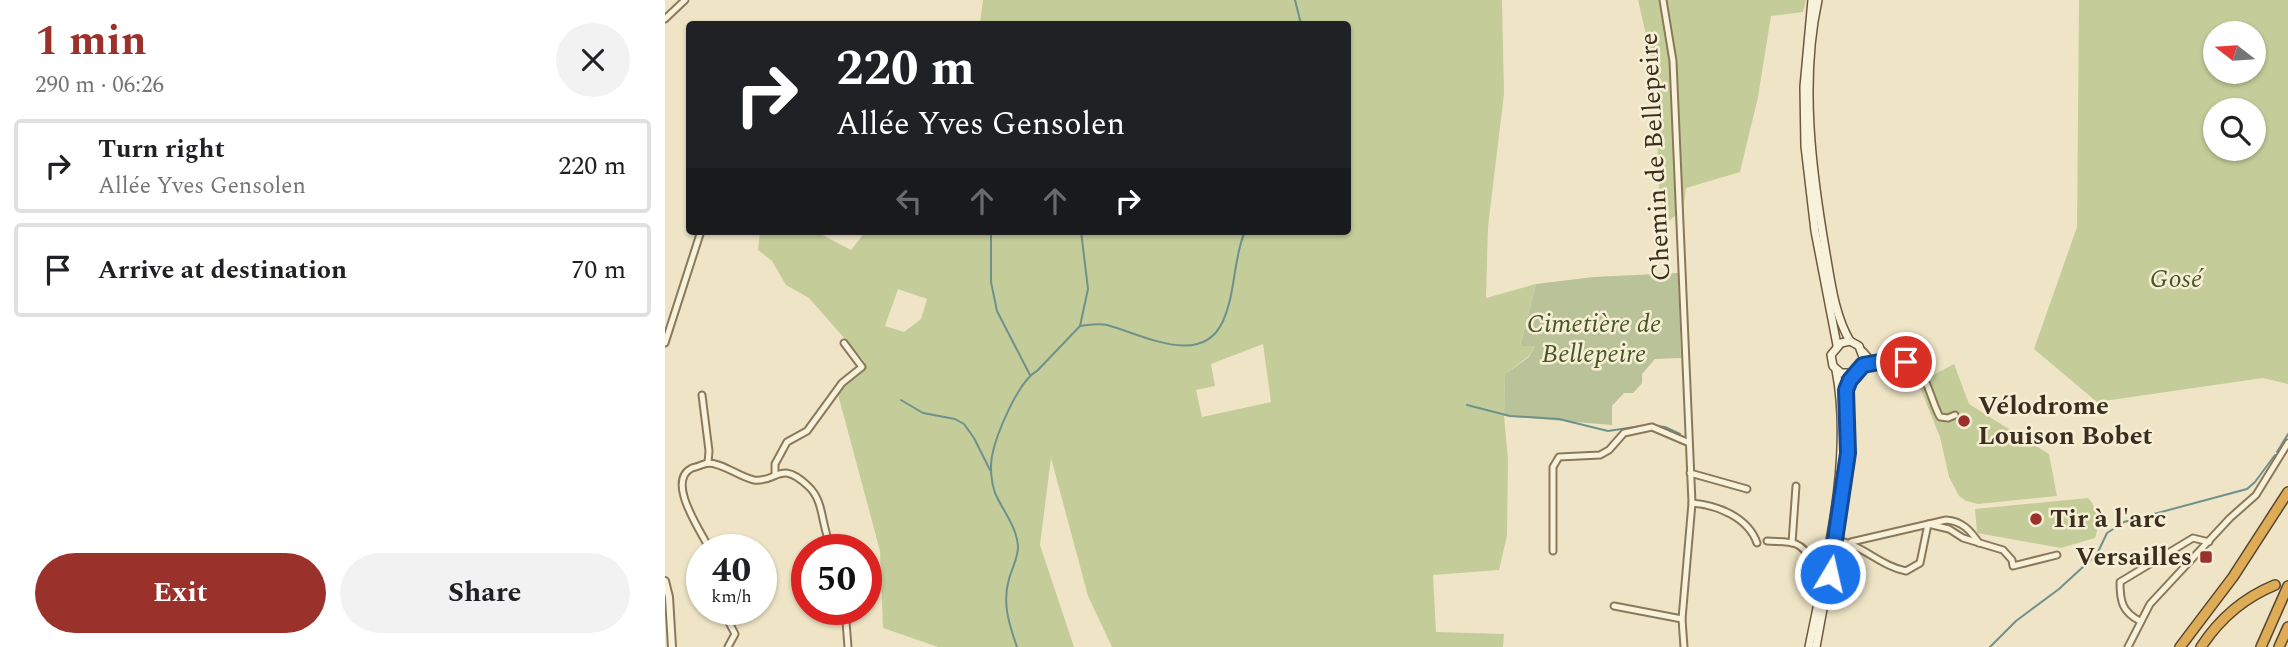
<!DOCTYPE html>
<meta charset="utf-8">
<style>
body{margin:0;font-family:Spectral,serif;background:#f2f2f2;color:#202124;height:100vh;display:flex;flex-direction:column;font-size:26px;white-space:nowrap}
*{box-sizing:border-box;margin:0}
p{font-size:23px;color:#757577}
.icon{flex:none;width:38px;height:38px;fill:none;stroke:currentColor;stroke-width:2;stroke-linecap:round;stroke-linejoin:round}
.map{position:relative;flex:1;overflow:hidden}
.panel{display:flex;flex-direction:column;background:#fff;width:665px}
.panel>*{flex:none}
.banner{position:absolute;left:21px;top:21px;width:665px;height:214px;border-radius:7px;box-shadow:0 2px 5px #0004;background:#202124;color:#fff;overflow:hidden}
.needle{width:46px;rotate:287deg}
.tools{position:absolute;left:1538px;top:21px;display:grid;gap:14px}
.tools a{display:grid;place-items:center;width:63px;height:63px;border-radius:50%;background:#fff;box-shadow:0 2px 5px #0004;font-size:35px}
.speed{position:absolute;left:21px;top:534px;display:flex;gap:14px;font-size:35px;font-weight:700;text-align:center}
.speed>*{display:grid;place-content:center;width:91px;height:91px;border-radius:50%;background:#fff;box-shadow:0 2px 5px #0004;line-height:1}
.speed small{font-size:18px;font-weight:400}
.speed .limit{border:10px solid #d22;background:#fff;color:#111}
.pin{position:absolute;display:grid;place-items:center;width:60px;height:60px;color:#fff;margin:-30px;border:4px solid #fff;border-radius:50%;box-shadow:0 2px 7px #0007}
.me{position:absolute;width:77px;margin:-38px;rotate:9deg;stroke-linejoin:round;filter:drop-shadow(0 0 5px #0008)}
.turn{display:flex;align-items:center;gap:24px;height:147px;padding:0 35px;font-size:32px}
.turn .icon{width:91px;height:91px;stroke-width:2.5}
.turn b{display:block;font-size:49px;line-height:60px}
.lanes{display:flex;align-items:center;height:66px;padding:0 35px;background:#0003;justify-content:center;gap:35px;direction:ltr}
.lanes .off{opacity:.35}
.round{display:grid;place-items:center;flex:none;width:74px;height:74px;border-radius:37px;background:#f2f2f2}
.overview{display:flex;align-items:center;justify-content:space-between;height:119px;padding:0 35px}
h1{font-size:42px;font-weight:700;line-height:52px;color:#9a322b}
.action{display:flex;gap:14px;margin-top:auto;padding:14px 35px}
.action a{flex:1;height:80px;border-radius:42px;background:#9a322b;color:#fff;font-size:28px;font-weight:700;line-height:80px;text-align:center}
.action a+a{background:#f2f2f2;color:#202124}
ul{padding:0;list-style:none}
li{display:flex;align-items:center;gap:21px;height:94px;margin:0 14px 10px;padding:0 21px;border:4px solid #e0e0e0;border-radius:7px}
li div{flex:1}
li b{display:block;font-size:26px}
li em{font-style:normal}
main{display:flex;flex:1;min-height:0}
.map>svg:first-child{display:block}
</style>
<main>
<section class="panel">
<div class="overview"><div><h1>1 min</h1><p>290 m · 06:26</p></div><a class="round"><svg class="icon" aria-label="close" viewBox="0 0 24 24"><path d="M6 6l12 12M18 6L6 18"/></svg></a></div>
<ul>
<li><svg class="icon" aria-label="right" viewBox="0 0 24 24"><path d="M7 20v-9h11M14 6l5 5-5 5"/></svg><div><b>Turn right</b><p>Allée Yves Gensolen</p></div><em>220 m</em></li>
<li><svg class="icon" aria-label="arrive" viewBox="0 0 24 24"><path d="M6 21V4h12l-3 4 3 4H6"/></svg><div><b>Arrive at destination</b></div><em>70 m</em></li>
</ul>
<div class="action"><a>Exit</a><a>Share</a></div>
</section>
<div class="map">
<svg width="1623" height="647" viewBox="0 0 1623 647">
<rect width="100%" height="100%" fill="#efe5c6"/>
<g fill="#c4cd9a" fill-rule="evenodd">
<path d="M318 0H837L839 94 823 227 821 298 871 284 855 345 870 346 864 356 840 374 839 416 843 459 842 536 834 570 768 575 771 632 839 634 838 647H447L423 596 386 458 375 545 409 647H273L218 628 215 551 171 387 183 373 200 362 144 298 121 285 107 261 93 250 95 231H150L186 250 201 231H682V24H315ZM233 289 262 299 256 319 239 332 220 326ZM598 344 606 402 537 417 531 390 550 386 546 364Z"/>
<polygon points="973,0 1141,0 1138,12 1106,16 1093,97 1075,172 1021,188 1018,210 998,225 992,165 995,96"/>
<path d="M1414 0H1623V384L1598 378 1432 402 1369 349 1412 227ZM1550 33H1589V72H1550ZM1550 110H1589V149H1550Z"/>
<polygon points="1289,364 1304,404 1384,454 1392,496 1313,504 1301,501 1294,496 1284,477 1275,437 1253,383"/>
<path d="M1423 498C1433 508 1435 524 1430 538L1396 548 1312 533 1310 509Z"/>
</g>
<polygon fill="#bac299" points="1013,273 1016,358 990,359 977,374 977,383 968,393 959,393 947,406 947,425 839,416 840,374 864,357 870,346 855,346 871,284 928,277"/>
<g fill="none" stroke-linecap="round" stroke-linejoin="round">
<g stroke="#6e918b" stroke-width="2">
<polyline points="630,0 636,24"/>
<polyline points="326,231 326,282 332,311 365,375"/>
<polyline points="415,326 423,289 416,231"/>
<polyline points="236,400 258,413 290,419 299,424 309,438 325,470"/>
<polyline points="802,405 845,416 894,419 943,431 983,425"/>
<polyline points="992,426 1000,427 1015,434"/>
<polyline points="1612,452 1623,434"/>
<path d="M352 647C344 624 337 603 344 579 347 568 353 558 353 547 352 527 338 511 330 493 326 482 325 467 327 456 331 435 353 381 372 371L415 326C424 325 434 323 442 325 479 335 537 368 558 321 571 292 568 259 580 231"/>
<polyline points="1325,647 1351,621 1394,589 1432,554 1442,533 1459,522 1582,489 1590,482 1610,455"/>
</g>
<defs>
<g id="minor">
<polyline points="998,0 1008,61 1027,503 1017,619 1019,647"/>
<polyline points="0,19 20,0"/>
<polyline points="0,343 36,231"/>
<polyline points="1198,351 1204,358 1215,362 1198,364"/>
<path d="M1215 362C1224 362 1235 360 1244 363 1262 370 1266 402 1275 417L1283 418 1290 415"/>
<polyline points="37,395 44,451 43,463"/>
<polyline points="1025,473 1082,489"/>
<polyline points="110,474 110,464 122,442 142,431 177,383 197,367 179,343"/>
<path d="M1027 503C1052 505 1083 517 1092 543"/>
<path d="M1170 540C1197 544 1215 566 1241 571L1255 563 1263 524 1284 529 1298 538 1338 550 1347 560 1348 566 1392 555"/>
<path d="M1102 541C1111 542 1122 541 1131 544 1144 549 1147 566 1159 573"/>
<path d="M1186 542 1281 520C1297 521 1305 530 1314 543"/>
<polyline points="1127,543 1131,486"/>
<path d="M45 550C36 531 0 481 27 468 32 467 38 464 43 463 58 463 74 477 89 480 112 483 115 459 143 486 161 502 155 529 168 550"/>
<polyline points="888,551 888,467 894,457 935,455 944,450 959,433 987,427 1022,442"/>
<polyline points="949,606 1017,619"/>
<polyline points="57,609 70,634 63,647"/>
<polyline points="180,609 183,647"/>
<path d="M1475 621C1457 612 1455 601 1455 582L1528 538 1544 542"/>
<polyline points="1463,647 1485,604 1565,518 1591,495 1623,443"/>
</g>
<polyline id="tertiary" points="0,581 4,597 7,647"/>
<g id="secondary">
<polyline points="1147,0 1139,87 1140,146 1150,231 1172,345"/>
<path d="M1153 0C1135 82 1147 173 1161 254 1166 283 1170 316 1185 341"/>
<path d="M1144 647C1161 561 1188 458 1171 370"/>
<path d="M1151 647 1179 494 1183 453 1181 390C1185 378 1196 371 1199 360L1194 346 1185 341 1176 343 1166 355 1168 366 1176 373H1189"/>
</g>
<g id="motorway">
<polyline points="1515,647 1568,577 1623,492"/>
<path d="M1536 647C1555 618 1578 598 1610 585"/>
<polyline points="1596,647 1623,586"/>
<polyline points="1614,647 1623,627"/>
</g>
</defs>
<use href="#minor" stroke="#8b785b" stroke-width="9"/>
<use href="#tertiary" stroke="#8b785b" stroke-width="10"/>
<use href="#secondary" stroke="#6c593f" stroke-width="10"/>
<use href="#motorway" stroke="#58452f" stroke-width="12"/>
<use href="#minor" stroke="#f9f2da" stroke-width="5"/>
<use href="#tertiary" stroke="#f9f2da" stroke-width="6"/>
<use href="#secondary" stroke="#f9f2da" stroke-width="7"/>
<use href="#motorway" stroke="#deac57" stroke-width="9"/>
</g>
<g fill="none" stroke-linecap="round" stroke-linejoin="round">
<defs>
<polyline id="route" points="1165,574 1183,453 1181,390 1185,380 1198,365 1215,362 1241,362"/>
</defs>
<use href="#route" stroke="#114b97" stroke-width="18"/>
<use href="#route" stroke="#1a73e8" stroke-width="12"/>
</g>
<g fill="#9a322b" stroke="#f6efd6" stroke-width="2.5">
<circle cx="1299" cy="421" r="7"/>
<circle cx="1371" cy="519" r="7"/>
<rect x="1534" y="550" width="14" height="14" rx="3.5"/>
</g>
<g text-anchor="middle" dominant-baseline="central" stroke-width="5" stroke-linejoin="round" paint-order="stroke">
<g font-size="26" fill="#3b2e1f" stroke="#f6efd6">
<text transform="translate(990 157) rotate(-93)">Chemin de Bellepeire</text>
</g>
<g font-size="26" font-style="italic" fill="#475726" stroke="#f6efd6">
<text x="1511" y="279">Gosé</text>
<text x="929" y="324">Cimetière de<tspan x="929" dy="30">Bellepeire</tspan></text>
</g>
<g font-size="26" font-weight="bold" fill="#3b2e1f" stroke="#f6efd6" text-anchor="start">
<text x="1313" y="406">Vélodrome<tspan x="1313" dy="30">Louison Bobet</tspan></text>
<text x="1385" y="519">Tir à l'arc</text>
<text x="1527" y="557" text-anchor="end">Versailles</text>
</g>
</g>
</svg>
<div class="tools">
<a><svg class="needle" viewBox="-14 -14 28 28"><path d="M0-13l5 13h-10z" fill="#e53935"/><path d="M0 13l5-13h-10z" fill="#757577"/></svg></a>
<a><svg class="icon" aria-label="search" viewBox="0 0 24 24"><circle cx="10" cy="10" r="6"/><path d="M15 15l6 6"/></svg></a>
</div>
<div class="speed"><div>40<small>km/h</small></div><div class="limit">50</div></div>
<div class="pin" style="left:1241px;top:362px;background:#d93025"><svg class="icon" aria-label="arrive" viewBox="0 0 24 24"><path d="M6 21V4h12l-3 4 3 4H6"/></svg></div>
<svg class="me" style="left:1165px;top:574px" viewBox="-20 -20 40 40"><circle r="17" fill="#1a73e8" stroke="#fff" stroke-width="3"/><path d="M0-11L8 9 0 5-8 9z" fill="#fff"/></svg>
<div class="banner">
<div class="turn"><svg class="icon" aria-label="right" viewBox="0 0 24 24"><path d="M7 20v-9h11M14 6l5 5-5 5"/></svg><div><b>220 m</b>Allée Yves Gensolen</div></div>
<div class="lanes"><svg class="icon off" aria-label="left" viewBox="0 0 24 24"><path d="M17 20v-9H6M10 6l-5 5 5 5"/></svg><svg class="icon off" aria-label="ahead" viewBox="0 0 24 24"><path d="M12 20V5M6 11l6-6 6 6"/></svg><svg class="icon off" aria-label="ahead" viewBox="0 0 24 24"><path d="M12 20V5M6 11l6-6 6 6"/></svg><svg class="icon" aria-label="right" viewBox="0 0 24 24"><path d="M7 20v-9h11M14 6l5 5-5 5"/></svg></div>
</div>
</div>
</main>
